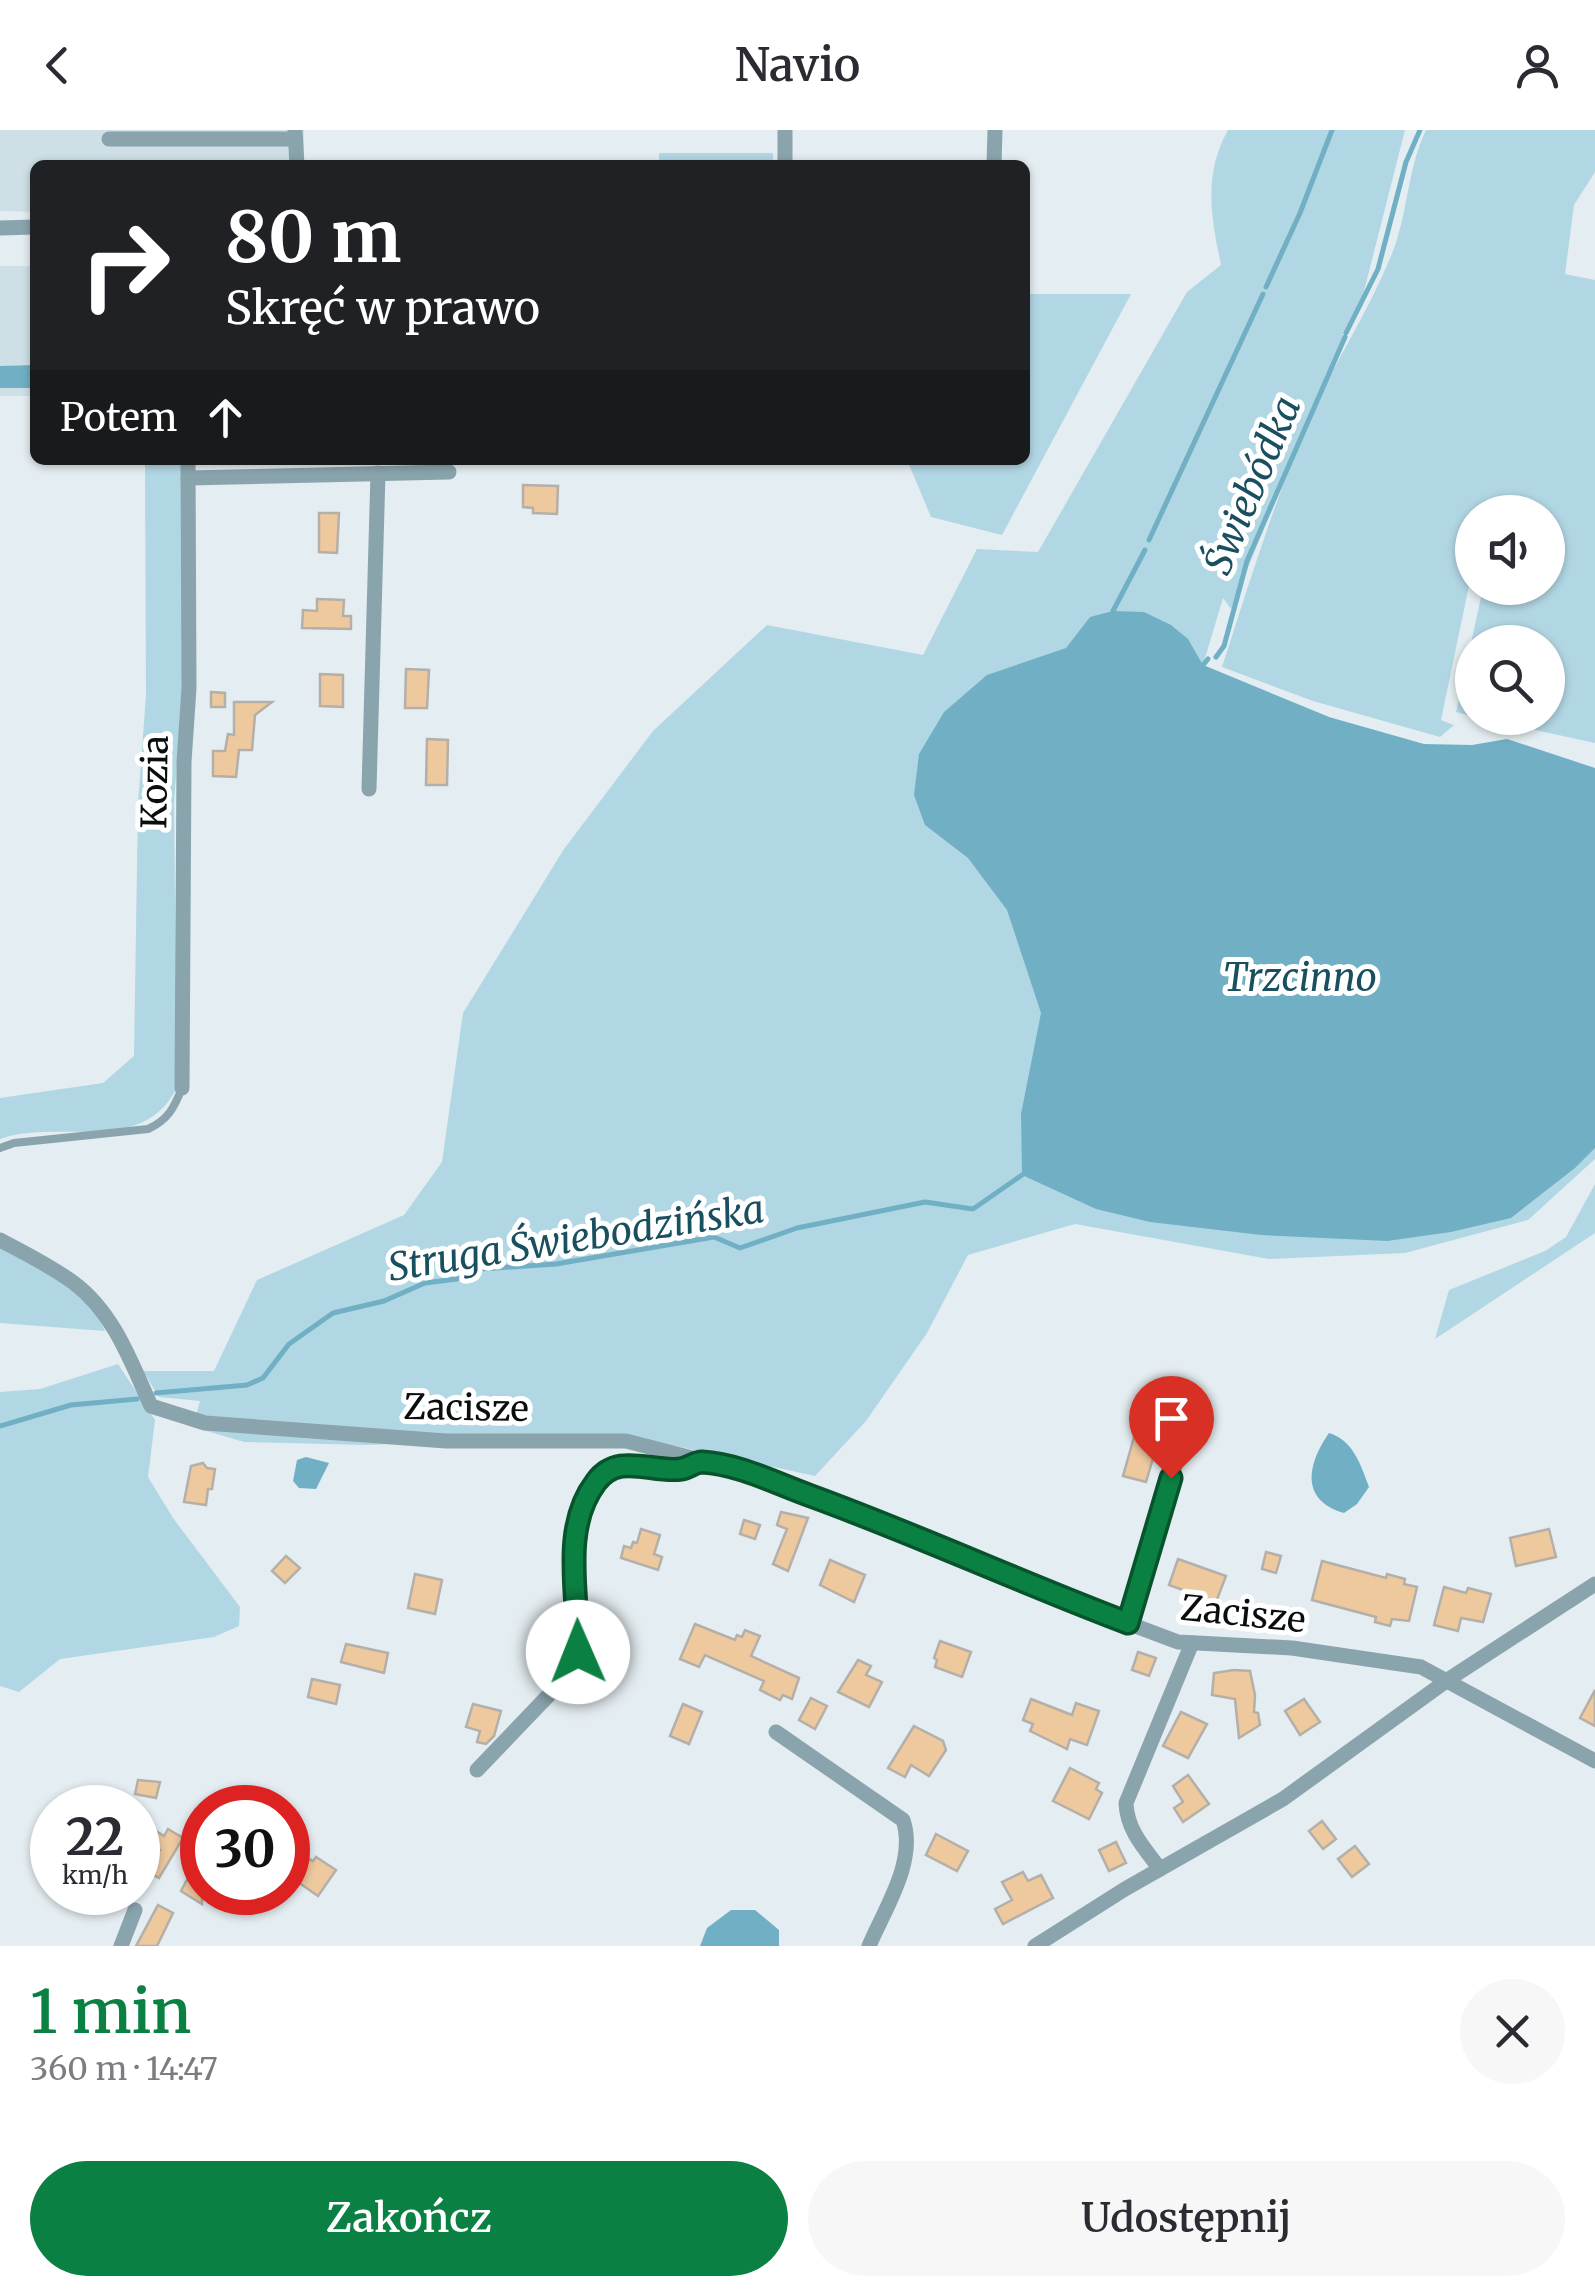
<!DOCTYPE html>
<html lang="pl">
<meta charset="utf-8">
<style>
body{margin:0;font-family:Merriweather,serif;background:#f7f7f7;color:#2b2b33;height:100vh;display:flex;flex-direction:column;font-size:38px;white-space:nowrap}
*{box-sizing:border-box;margin:0}
p{font-size:32px;color:#7c7c81}
.icon{flex:none;width:55px;height:55px;fill:none;stroke:currentColor;stroke-width:2;stroke-linecap:round;stroke-linejoin:round}
.map{position:relative;height:1816px;overflow:hidden}
.details{display:flex;flex-direction:column;background:#fff;flex:1}
.details>*{flex:none}
.guide{position:absolute;left:30px;top:30px;width:1000px;height:305px;border-radius:15px;box-shadow:0 2px 8px #0004;background:#202124;color:#fff;overflow:hidden}
.fabs{position:absolute;left:1455px;top:365px;display:grid;gap:20px}
.fabs a{display:grid;place-items:center;width:110px;height:110px;border-radius:50%;background:#fff;box-shadow:0 2px 8px #0004;font-size:50px}
.speed{position:absolute;left:30px;top:1655px;display:flex;gap:20px;font-size:50px;font-weight:700;text-align:center}
.speed>*{display:grid;place-content:center;width:130px;height:130px;border-radius:50%;background:#fff;box-shadow:0 2px 8px #0004;line-height:1}
.speed small{font-size:25px;font-weight:400}
.speed .limit{border:15px solid #d22;background:#fff;color:#111}
.pin{position:absolute;display:grid;place-items:center;width:85px;height:85px;color:#fff;margin:-102px -42px;border-radius:50% 50% 50% 0;rotate:-45deg;box-shadow:0 0 10px #0007}
.pin .icon{rotate:45deg}
.me{position:absolute;width:110px;margin:-55px;rotate:359deg;stroke-linejoin:round;filter:drop-shadow(0 0 8px #0008)}
.turn{display:flex;align-items:center;gap:35px;height:210px;padding:0 30px;font-size:45px}
.turn .icon{width:130px;height:130px;stroke-width:2.5}
.turn b{display:block;font-size:70px;line-height:85px}
.then{display:flex;align-items:center;height:95px;padding:0 30px;background:#0003;gap:20px;font-size:38px}
.round{display:grid;place-items:center;flex:none;width:105px;height:105px;border-radius:52px;background:#f7f7f7}
.head{display:flex;align-items:center;justify-content:space-between;height:170px;padding:0 30px}
h1{font-size:60px;font-weight:600;line-height:75px;color:#0b8043}
.action{display:flex;gap:20px;margin-top:auto;padding:20px 30px}
.action a{flex:1;height:115px;border-radius:60px;background:#0b8043;color:#fff;font-size:40px;font-weight:600;line-height:115px;text-align:center}
.action a+a{background:#f7f7f7;color:#2b2b33}
header{display:flex;justify-content:space-between;align-items:center;height:130px;padding:0 30px;background:#fff;font-size:45px;font-weight:600}
.map>svg:first-child{display:block}
</style>
<header><svg class="icon" aria-label="back" viewBox="0 0 24 24"><path d="M15 5l-7 7 7 7"/></svg>Navio<svg class="icon" aria-label="person" viewBox="0 0 24 24"><circle cx="12" cy="8" r="4"/><path d="M4 21q1-7 8-7t8 7"/></svg></header>
<div class="map">
<svg width="1595" height="1816" viewBox="0 0 1595 1816">
<rect width="100%" height="100%" fill="#e4edf1"/>
<g fill="#cee0e6">
<polygon points="0,0 304,0 304,35 35,35 35,82 0,81"/>
<rect x="0" y="136" width="35" height="130"/>
</g>
<g fill="#b2d7e4">
<path d="M1228 0H1405L1361 173 1343 205 1231 479 1223 468 1203 535 1329 587 1595 990V1029L1528 1090 1405 1123 1269 1129 1075 1094 968 1125 927 1203 866 1291 815 1346 621 1304 368 1315 244 1312 193 1297 200 1271 159 1267 143 1241H214L257 1150 404 1085 442 1032 463 883 564 719 653 601 767 495 923 525 977 419 1038 422 1187 162 1221 135C1211 87 1203 45 1228 0Z"/>
<path d="M1426 0H1595V42L1574 75 1565 144 1595 150V613L1481 588H1548V512H1472V586L1456 582 1483 458H1548V382H1491L1488 380 1487 382H1472V441L1441 590 1454 595 1440 607 1313 571 1222 537C1249 454 1274 371 1309 291 1333 234 1368 183 1391 126 1408 86 1407 39 1426 0Z"/>
<rect x="659" y="23" width="114" height="12"/>
<polygon points="1025,164 1131,164 1002,405 931,387 907,330 1025,330"/>
<path d="M145 330H183L182 558 174 674 177 957C144 1027 58 988 0 1009V968L103 953 134 926 138 674 146 565Z"/>
<polygon points="1595,1054 1595,1103 1435,1209 1449,1160 1545,1121 1566,1107"/>
<path d="M0 1112C40 1136 87 1155 105 1201L0 1193Z"/>
<polygon points="118,1234 155,1290 148,1347 173,1388 240,1477 239,1496 214,1507 60,1529 19,1562 0,1556 0,1262 40,1259"/>
</g>
<g fill="#71b0c4">
<polygon points="35,235 35,258 0,258 0,236"/>
<polygon points="1113,481 1144,482 1171,495 1188,509 1203,535 1329,587 1424,614 1472,615 1507,609 1595,638 1595,1018 1575,1038 1511,1088 1451,1102 1387,1111 1261,1105 1150,1092 1096,1079 1022,1045 1021,984 1041,883 1007,780 968,728 925,695 914,665 919,624 944,582 987,545 1066,518 1090,487"/>
<path d="M1329 1303C1353 1310 1361 1335 1369 1357L1357 1374 1344 1383C1299 1370 1308 1333 1329 1303Z"/>
<polygon points="306,1327 329,1333 316,1359 299,1358 293,1351 297,1330"/>
<polygon points="731,1780 755,1780 779,1800 779,1816 700,1816 707,1798"/>
</g>
<g fill="none" stroke-linecap="round" stroke-linejoin="round">
<g stroke="#71b0c4" stroke-width="5">
<polyline points="1266,157 1300,83 1332,0"/>
<polyline points="1346,203 1378,139 1406,32 1420,0"/>
<polyline points="1149,410 1263,164"/>
<polyline points="1113,481 1145,420"/>
<polyline points="1216,527 1224,516 1247,431 1345,207"/>
<polyline points="1203,535 1208,529"/>
<polyline points="156,1263 247,1255 263,1248 289,1214 333,1183 384,1171 425,1153 457,1149 481,1139 556,1134 714,1107 740,1118 797,1098 925,1072 973,1079 1022,1045"/>
<polyline points="0,1296 71,1275 137,1269"/>
</g>
</g>
<g fill="#eec99e" stroke="#b4afa9" stroke-width="2.5">
<polygon points="523,355 558,356 557,384 533,383 533,378 523,377"/>
<polygon points="319,383 339,383 337,423 319,422"/>
<polygon points="317,469 344,470 343,486 351,486 351,499 302,498 303,480 317,481"/>
<polygon points="406,539 429,540 427,578 405,578"/>
<polygon points="320,544 343,545 343,577 320,576"/>
<polygon points="211,562 225,563 225,577 211,577"/>
<polygon points="234,572 272,572 255,585 252,620 239,620 236,647 213,646 213,621 225,621 228,604 234,605"/>
<polygon points="427,609 448,610 447,655 426,655"/>
<polygon points="1136,1300 1159,1308 1146,1352 1123,1346"/>
<polygon points="203,1333 207,1338 215,1339 212,1359 208,1359 206,1375 184,1372 191,1336"/>
<polygon points="781,1382 808,1388 788,1441 773,1434 787,1399 777,1395"/>
<polygon points="744,1390 760,1395 755,1409 740,1404"/>
<polygon points="641,1399 660,1405 654,1424 662,1427 658,1440 621,1428 624,1416 631,1418 633,1412 637,1413"/>
<polygon points="1549,1399 1556,1427 1516,1436 1510,1408"/>
<polygon points="1266,1422 1281,1426 1276,1443 1262,1439"/>
<polygon points="286,1426 300,1438 285,1453 272,1441"/>
<polygon points="1178,1429 1226,1446 1216,1472 1169,1455"/>
<polygon points="830,1430 865,1445 854,1472 820,1455"/>
<polygon points="1322,1431 1386,1448 1387,1444 1405,1449 1404,1454 1417,1457 1409,1491 1392,1489 1390,1496 1375,1492 1376,1487 1312,1470"/>
<polygon points="415,1444 442,1450 435,1484 408,1478"/>
<polygon points="1444,1457 1466,1463 1468,1458 1491,1464 1483,1492 1461,1488 1458,1501 1434,1495"/>
<polygon points="695,1494 735,1510 737,1505 742,1507 745,1500 760,1506 751,1526 799,1548 792,1569 783,1565 780,1570 760,1560 764,1551 705,1525 699,1537 680,1529"/>
<polygon points="940,1511 971,1522 962,1547 935,1537 937,1530 934,1528"/>
<polygon points="346,1514 388,1523 384,1543 341,1532"/>
<polygon points="1138,1522 1156,1528 1149,1546 1132,1540"/>
<polygon points="858,1530 871,1536 866,1545 882,1552 869,1577 838,1562"/>
<polygon points="1234,1540 1250,1541 1255,1565 1254,1582 1258,1583 1260,1595 1239,1608 1235,1569 1212,1565 1214,1543"/>
<polygon points="312,1549 340,1555 336,1574 308,1567"/>
<polygon points="1595,1560 1595,1596 1580,1588"/>
<polygon points="811,1568 827,1576 815,1599 799,1590"/>
<polygon points="1031,1569 1072,1585 1076,1573 1099,1581 1087,1615 1070,1609 1067,1619 1030,1601 1033,1594 1023,1590"/>
<polygon points="1304,1569 1320,1592 1300,1605 1285,1581"/>
<polygon points="473,1574 501,1581 494,1606 486,1614 477,1612 480,1601 466,1597"/>
<polygon points="683,1574 702,1582 689,1614 670,1606"/>
<polygon points="1181,1582 1207,1594 1188,1628 1163,1616"/>
<polygon points="914,1596 943,1611 946,1620 929,1646 911,1635 905,1647 888,1638"/>
<polygon points="1070,1638 1099,1653 1096,1659 1102,1663 1089,1689 1053,1671"/>
<polygon points="1188,1645 1209,1674 1183,1692 1174,1678 1183,1672 1173,1656"/>
<polygon points="138,1650 160,1652 156,1668 135,1664"/>
<polygon points="1322,1691 1336,1709 1323,1719 1309,1701"/>
<polygon points="168,1699 183,1708 159,1748 147,1741 160,1720 149,1714 156,1701 164,1706"/>
<polygon points="936,1704 968,1721 957,1741 926,1725"/>
<polygon points="1116,1712 1126,1733 1109,1741 1099,1720"/>
<polygon points="1355,1716 1369,1734 1352,1747 1338,1729"/>
<polygon points="288,1717 313,1731 316,1727 336,1740 318,1766 288,1745"/>
<polygon points="202,1721 202,1774 181,1761"/>
<polygon points="1023,1742 1028,1751 1041,1745 1053,1768 1003,1794 995,1779 1012,1770 1002,1752"/>
<polygon points="158,1775 173,1783 157,1816 136,1816"/>
</g>
<g fill="none" stroke-linecap="round" stroke-linejoin="round">
<path stroke="#8aa4ad" stroke-width="8" d="M0 1018 14 1013 148 999C168 990 174 978 182 958"/>
<g stroke="#8aa4ad" stroke-width="15">
<polyline points="295,0 297,35"/>
<polyline points="109,9 295,9"/>
<polyline points="785,35 785,0"/>
<polyline points="994,35 995,0"/>
<polyline points="0,98 35,97"/>
<polyline points="188,348 449,342"/>
<polyline points="369,659 378,343"/>
<polyline points="182,958 184,632 189,558 188,330"/>
<path d="M0 1110C25 1123 51 1136 74 1153 114 1183 131 1232 151 1276L205 1293 446 1311H626L743 1341 874 1389 1029 1456 1178 1512 1292 1518 1421 1537 1595 1631"/>
<polyline points="1128,1493 1182,1312"/>
<path d="M776 1602 903 1690C917 1731 885 1778 869 1816"/>
<polyline points="477,1640 567,1546 579,1522 574,1410 579,1384 597,1350 618,1336 680,1339 698,1332"/>
<path d="M1160 1739C1144 1718 1127 1700 1126 1673L1192 1513"/>
<polyline points="121,1816 135,1780"/>
<polyline points="1035,1816 1125,1759 1283,1669 1449,1549 1595,1454"/>
</g>
</g>
<g fill="none" stroke-linecap="round" stroke-linejoin="round">
<defs>
<path id="route" d="M578 1522C579 1468 560 1399 596 1352 618 1322 651 1343 681 1339 689 1338 694 1332 702 1332 739 1334 777 1354 811 1366 918 1405 1022 1453 1128 1493L1171 1348"/>
</defs>
<use href="#route" stroke="#07532c" stroke-width="25"/>
<use href="#route" stroke="#0b8043" stroke-width="18"/>
</g>
<g text-anchor="middle" dominant-baseline="central" stroke-width="10" stroke-linejoin="round" paint-order="stroke">
<g font-size="35" fill="#0a0d0e" stroke="#fff">
<text transform="translate(155 652) rotate(-89)">Kozia</text>
<text transform="translate(466 1278) rotate(1)">Zacisze</text>
<text transform="translate(1243 1484) rotate(6)">Zacisze</text>
</g>
<g font-size="38" font-style="italic" fill="#1a4f5f" stroke="#fff">
<text transform="translate(1252 355) rotate(-67)">Świebódka</text>
<text x="1300" y="847">Trzcinno</text>
<text transform="translate(576 1108) rotate(-9)">Struga Świebodzińska</text>
</g>
</g>
</svg>
<div class="fabs">
<a><svg class="icon" aria-label="sound" viewBox="0 0 24 24"><path d="M4 9h4l5-4v14l-5-4H4zM17 9q2 3 0 6"/></svg></a>
<a><svg class="icon" aria-label="search" viewBox="0 0 24 24"><circle cx="10" cy="10" r="6"/><path d="M15 15l6 6"/></svg></a>
</div>
<div class="speed"><div>22<small>km/h</small></div><div class="limit">30</div></div>
<div class="pin" style="left:1171px;top:1348px;background:#d93025"><svg class="icon" aria-label="arrive" viewBox="0 0 24 24"><path d="M6 21V4h12l-3 4 3 4H6"/></svg></div>
<svg class="me" style="left:578px;top:1522px" viewBox="-20 -20 40 40"><circle r="19" fill="#fff"/><path d="M0-13L10 11 0 6-10 11z" fill="#0b8043"/></svg>
<div class="guide">
<div class="turn"><svg class="icon" aria-label="right" viewBox="0 0 24 24"><path d="M7 20v-9h11M14 6l5 5-5 5"/></svg><div><b>80 m</b>Skręć w prawo</div></div>
<div class="then">Potem<svg class="icon" aria-label="ahead" viewBox="0 0 24 24"><path d="M12 20V5M6 11l6-6 6 6"/></svg></div>
</div>
</div>
<section class="details">
<div class="head"><div><h1>1 min</h1><p>360 m · 14:47</p></div><a class="round"><svg class="icon" aria-label="close" viewBox="0 0 24 24"><path d="M6 6l12 12M18 6L6 18"/></svg></a></div>
<div class="action"><a>Zakończ</a><a>Udostępnij</a></div>
</section>
